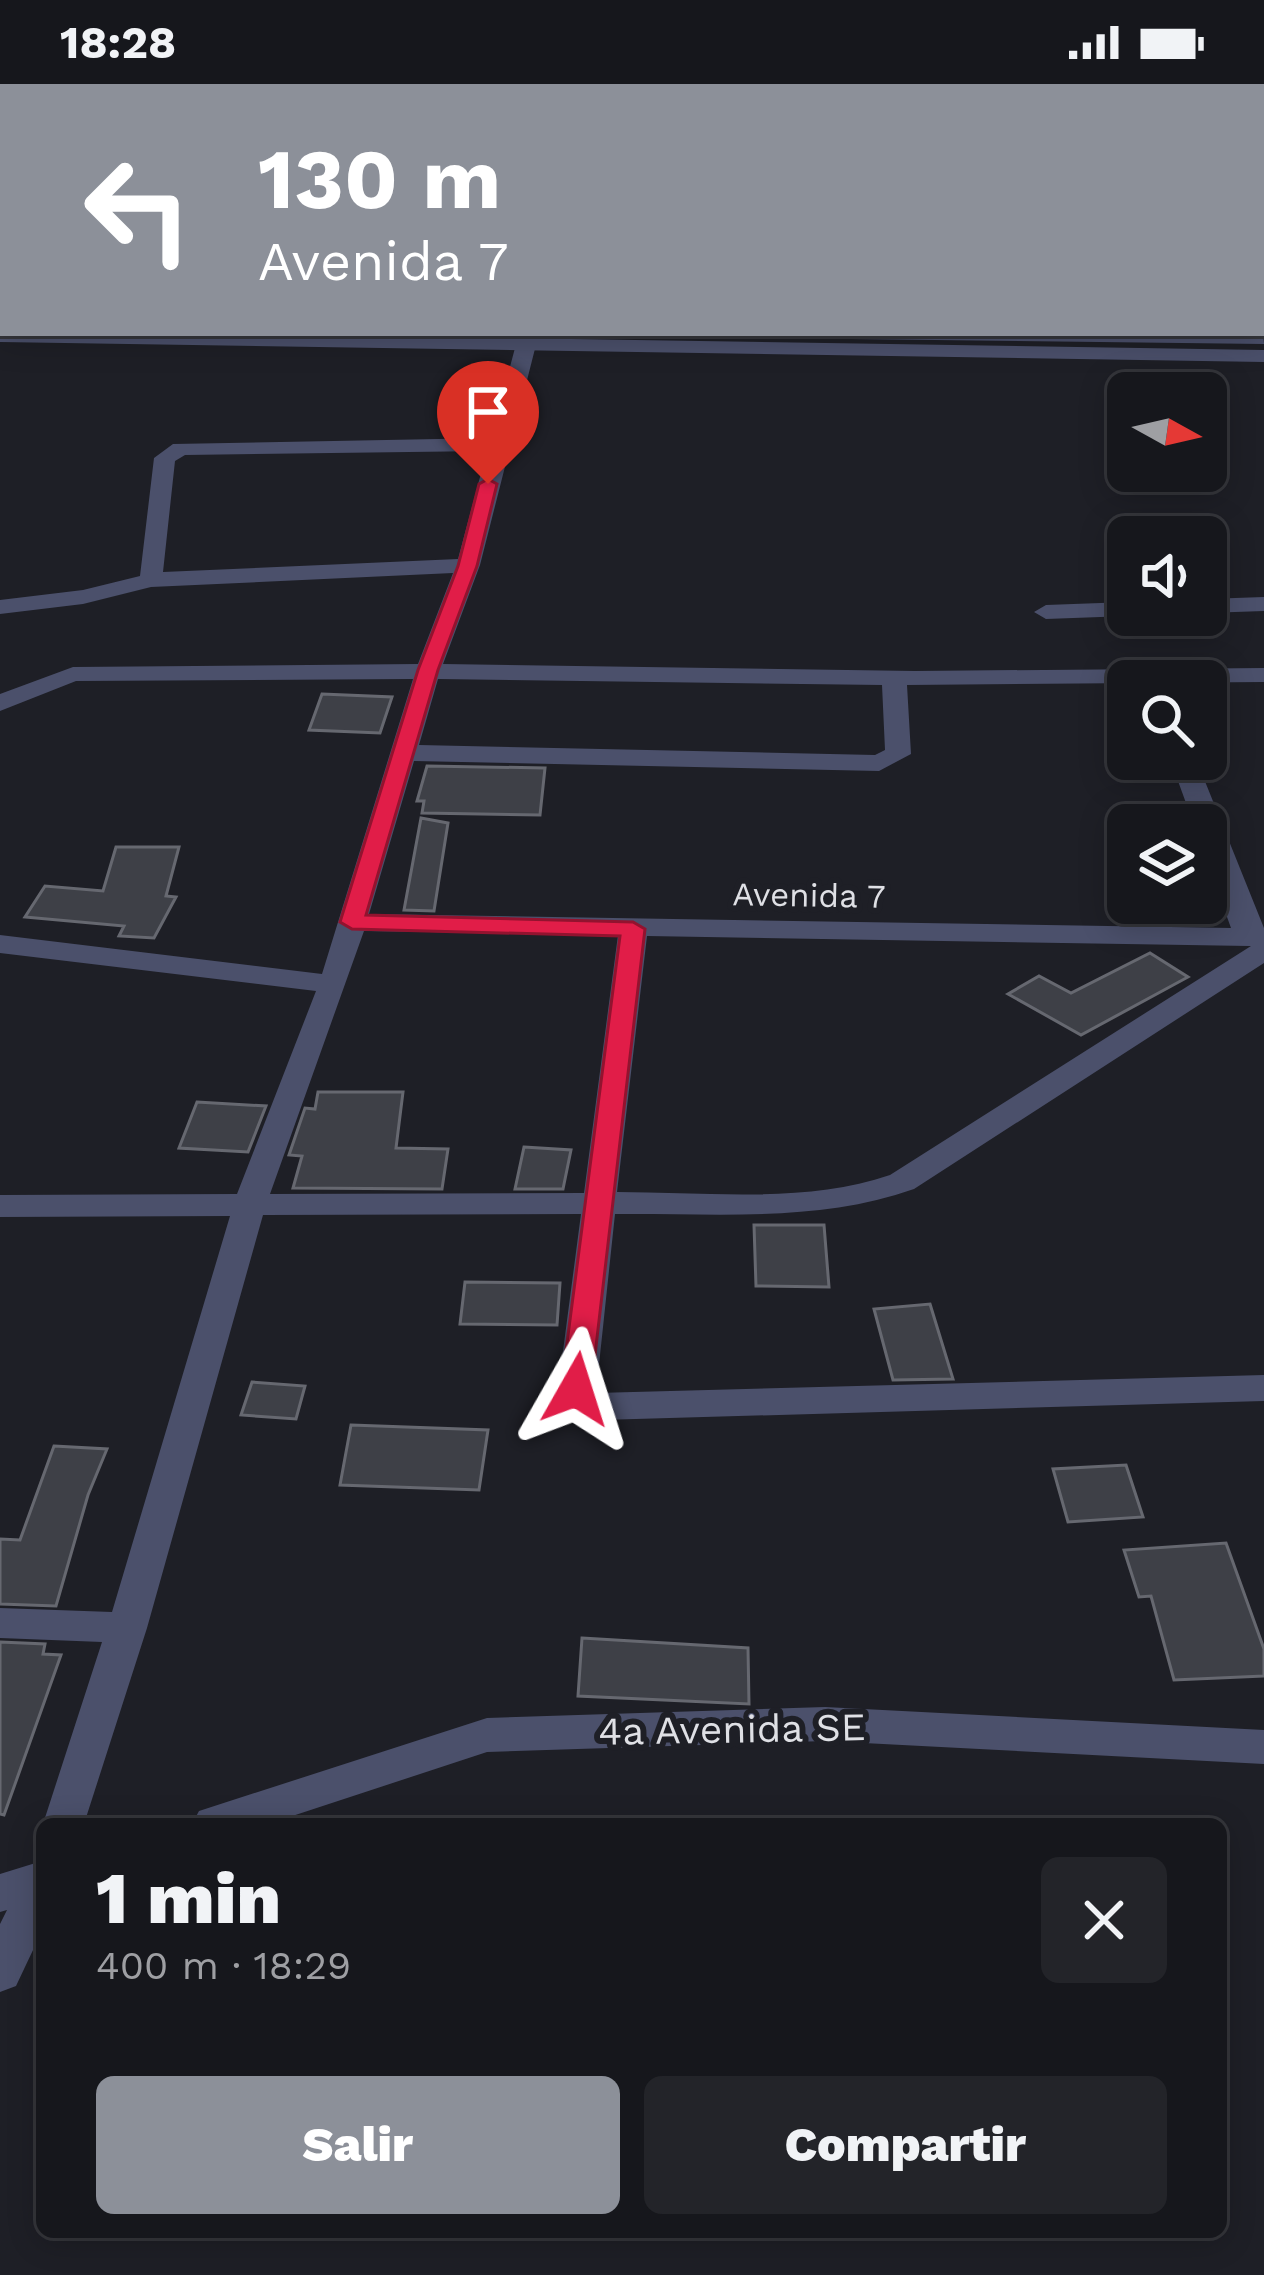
<!DOCTYPE html>
<html lang="es">
<meta charset="utf-8">
<style>
body{margin:0;font-family:"Work Sans",sans-serif;background:#232429;color:#f1f3f6;height:100vh;display:flex;flex-direction:column;font-size:45px;white-space:nowrap}
*{box-sizing:border-box;margin:0}
p{font-size:39px;color:#9e9fa3}
.icon{flex:none;width:66px;height:66px;fill:none;stroke:currentColor;stroke-width:2;stroke-linecap:round;stroke-linejoin:round}
.map{position:relative;flex:1;overflow:hidden}
.side{position:absolute;left:36px;top:1734px;width:1191px;height:420px;display:flex;flex-direction:column;background:#16171c;border-radius:18px;box-shadow:0 6px 30px #0003,0 0 0 3px #35363b}
.side>*{flex:none}
.hud{position:absolute;left:0px;top:0px;width:1266px;height:252px;box-shadow:0 6px 30px #0003,0 0 0 3px #35363b;background:#8c9099;color:#fff;overflow:hidden}
.needle{width:78px;rotate:98deg}
.buttons{position:absolute;left:1107px;top:288px;display:grid;gap:24px}
.buttons a{display:grid;place-items:center;width:120px;height:120px;border-radius:18px;background:#16171c;box-shadow:0 6px 30px #0003,0 0 0 3px #35363b;font-size:60px}
.pin{position:absolute;display:grid;place-items:center;width:102px;height:102px;color:#fff;margin:-123px -51px;border-radius:50% 50% 50% 0;rotate:-45deg;box-shadow:0 0 12px #0007}
.pin .icon{rotate:45deg}
.me{position:absolute;width:132px;margin:-66px;rotate:6deg;stroke-linejoin:round;filter:drop-shadow(0 0 9px #0008)}
.turn{display:flex;align-items:center;gap:42px;height:252px;padding:0 60px;font-size:54px}
.turn .icon{width:156px;height:156px;stroke-width:2.5}
.turn b{display:block;font-size:84px;line-height:102px}
.round{display:grid;place-items:center;flex:none;width:126px;height:126px;border-radius:18px;background:#232429}
.overview{display:flex;align-items:center;justify-content:space-between;height:204px;padding:0 60px}
h1{font-size:72px;font-weight:800;line-height:90px}
.button{display:flex;gap:24px;margin-top:auto;padding:24px 60px}
.button a{flex:1;height:138px;border-radius:18px;background:#8c9099;color:#fff;font-size:48px;font-weight:800;line-height:138px;text-align:center}
.button a+a{background:#232429;color:#f1f3f6}
.status{display:flex;justify-content:space-between;align-items:center;height:84px;padding:0 60px;background:#16171c;direction:ltr}
.status svg{height:33px;fill:currentColor}
.map>svg:first-child{display:block}
</style>
<div class="status"><b>18:28</b><svg viewBox="0 0 49 12"><path d="M0 12V9h3v3zM5 12V6h3v6zM10 12V3h3v9zM15 12V0h3v12zM26 1h20v11H26zM47 4h2v5h-2z"/></svg></div>
<div class="map">
<svg width="1264" height="2191" viewBox="0 0 1264 2191">
<rect width="100%" height="100%" fill="#1e1f26"/>
<g fill="#3e4047" stroke="#666870" stroke-width="3">
<polygon points="322,610 392,613 380,649 309,646"/>
<polygon points="427,682 545,684 540,731 422,729 424,717 417,717"/>
<polygon points="421,734 448,739 434,827 404,826"/>
<polygon points="116,763 179,763 166,812 176,813 154,854 119,852 124,842 25,833 45,802 103,807"/>
<polygon points="1150,869 1188,893 1081,951 1008,910 1039,892 1071,909"/>
<polygon points="318,1008 403,1008 396,1064 448,1065 442,1105 293,1104 302,1072 289,1071 305,1024 315,1025"/>
<polygon points="197,1018 266,1022 248,1068 179,1064"/>
<polygon points="524,1063 571,1066 563,1105 515,1105"/>
<polygon points="754,1141 824,1141 829,1203 756,1202"/>
<polygon points="465,1198 560,1199 557,1241 460,1240"/>
<polygon points="930,1220 953,1295 893,1296 874,1225"/>
<polygon points="252,1298 305,1302 296,1335 241,1331"/>
<polygon points="351,1341 488,1346 479,1406 340,1401"/>
<polygon points="54,1362 107,1365 88,1411 56,1522 0,1520 0,1455 20,1456"/>
<polygon points="1126,1381 1143,1433 1068,1438 1053,1385"/>
<polygon points="1226,1459 1264,1565 1264,1592 1174,1596 1151,1512 1139,1513 1124,1466"/>
<polygon points="582,1554 748,1564 749,1620 578,1612"/>
<polygon points="0,1558 45,1560 43,1570 61,1571 4,1731 0,1730"/>
</g>
<g fill="none" stroke-linecap="round" stroke-linejoin="round">
<g fill="#4b506b" fill-rule="evenodd">
<polygon points="512,0 520,0 519,3 511,3"/>
<polygon points="613,0 621,0 620,3 612,3"/>
<polygon points="667,0 675,0 673,3 665,3"/>
<polygon points="1012,0 1021,0 1017,3 1008,3"/>
</g>
<g fill="#4b506b" fill-rule="evenodd">
<polygon points="345,0 361,0 362,3 346,3"/>
<polygon points="1120,0 1136,0 1137,3 1121,3"/>
<polygon points="1179,0 1216,0 1177,3"/>
<rect x="0" y="39" width="3" height="10"/>
<rect x="1263" y="44" width="1" height="10"/>
<rect x="0" y="232" width="3" height="12"/>
<polygon points="1263,248 1264,260 850,255 840,249"/>
<path d="M519 249H539L480 481 443 580 915 587 1264 584V598L907 601 911 670 879 687 414 677 369 830 1231 844 1206 775V741H1194L1170 675H1196L1264 844V879L914 1105C818 1139 715 1129 615 1130L596 1309 1264 1291V1317L601 1336 570 1327 558 1305 581 1130 263 1131 147 1544 84 1740 42 1743 102 1558 0 1554V1524L112 1528 230 1132 0 1133V1111L237 1110 316 907 0 869V851L322 890 413 595 76 597 0 627V610L73 583 418 580 453 489 151 503 83 520 0 530V516L83 506 140 492 154 374 173 360 491 354ZM487 367 458 475 163 488 175 377 185 371ZM438 595 882 601 885 666 875 671 419 661ZM364 847 618 851 584 1109 270 1110ZM647 852 1249 862H1251L890 1091C805 1120 707 1108 617 1108Z"/>
<polygon points="1264,513 1264,527 1206,529 1206,515"/>
<polygon points="1128,518 1128,531 1133,531 1128,532 1046,535 1034,528 1046,521"/>
<polygon points="825,1623 1264,1646 1264,1680 825,1657 487,1668 268,1740 192,1740 199,1727 487,1634"/>
<polygon points="42,1777 42,1847 16,1902 0,1908 0,1840 7,1826 0,1828 0,1790"/>
</g>
<g fill="#4b506b" fill-rule="evenodd">
<rect x="1263" y="133" width="1" height="12"/>
<polygon points="0,246 1264,266 1264,278 0,258"/>
</g>
<polygon fill="#8088c6" fill-rule="evenodd" points="3,142 3,154 0,155 0,143"/>
</g>
<polygon fill="#e11d48" stroke="#92132f" stroke-width="3" points="488,395 497,400 477,482 438,586 366,831 633,838 645,845 591,1305 576,1316 561,1305 620,852 352,845 340,838 418,586 458,482 479,400"/>
<g text-anchor="middle" dominant-baseline="central" stroke-width="12" stroke-linejoin="round" paint-order="stroke">
<g font-size="33" fill="#dfe0e5" stroke="#1e1f26">
<text transform="translate(809 811) rotate(1)">Avenida 7</text>
</g>
<g font-size="39" fill="#dfe0e5" stroke="#1e1f26">
<text transform="translate(732 1645) rotate(-1)">4a Avenida SE</text>
</g>
</g>
</svg>
<div class="buttons">
<a><svg class="needle" viewBox="-14 -14 28 28"><path d="M0-13l5 13h-10z" fill="#e53935"/><path d="M0 13l5-13h-10z" fill="#9e9fa3"/></svg></a>
<a><svg class="icon" aria-label="sound" viewBox="0 0 24 24"><path d="M4 9h4l5-4v14l-5-4H4zM17 9q2 3 0 6"/></svg></a>
<a><svg class="icon" aria-label="search" viewBox="0 0 24 24"><circle cx="10" cy="10" r="6"/><path d="M15 15l6 6"/></svg></a>
<a><svg class="icon" aria-label="layers" viewBox="0 0 24 24"><path d="M12 4l9 5-9 5-9-5zM3 14l9 5 9-5"/></svg></a>
</div>
<div class="pin" style="left:488px;top:400px;background:#d93025"><svg class="icon" aria-label="arrive" viewBox="0 0 24 24"><path d="M6 21V4h12l-3 4 3 4H6"/></svg></div>
<svg class="me" style="left:576px;top:1305px" viewBox="-20 -20 40 40"><path d="M0-17L14 15 0 8-14 15z" fill="#e11d48" stroke="#fff" stroke-width="4"/></svg>
<div class="hud">
<div class="turn"><svg class="icon" aria-label="left" viewBox="0 0 24 24"><path d="M17 20v-9H6M10 6l-5 5 5 5"/></svg><div><b>130 m</b>Avenida 7</div></div>
</div>
<section class="side">
<div class="overview"><div><h1>1 min</h1><p>400 m · 18:29</p></div><a class="round"><svg class="icon" aria-label="close" viewBox="0 0 24 24"><path d="M6 6l12 12M18 6L6 18"/></svg></a></div>
<div class="button"><a>Salir</a><a>Compartir</a></div>
</section>
</div>
